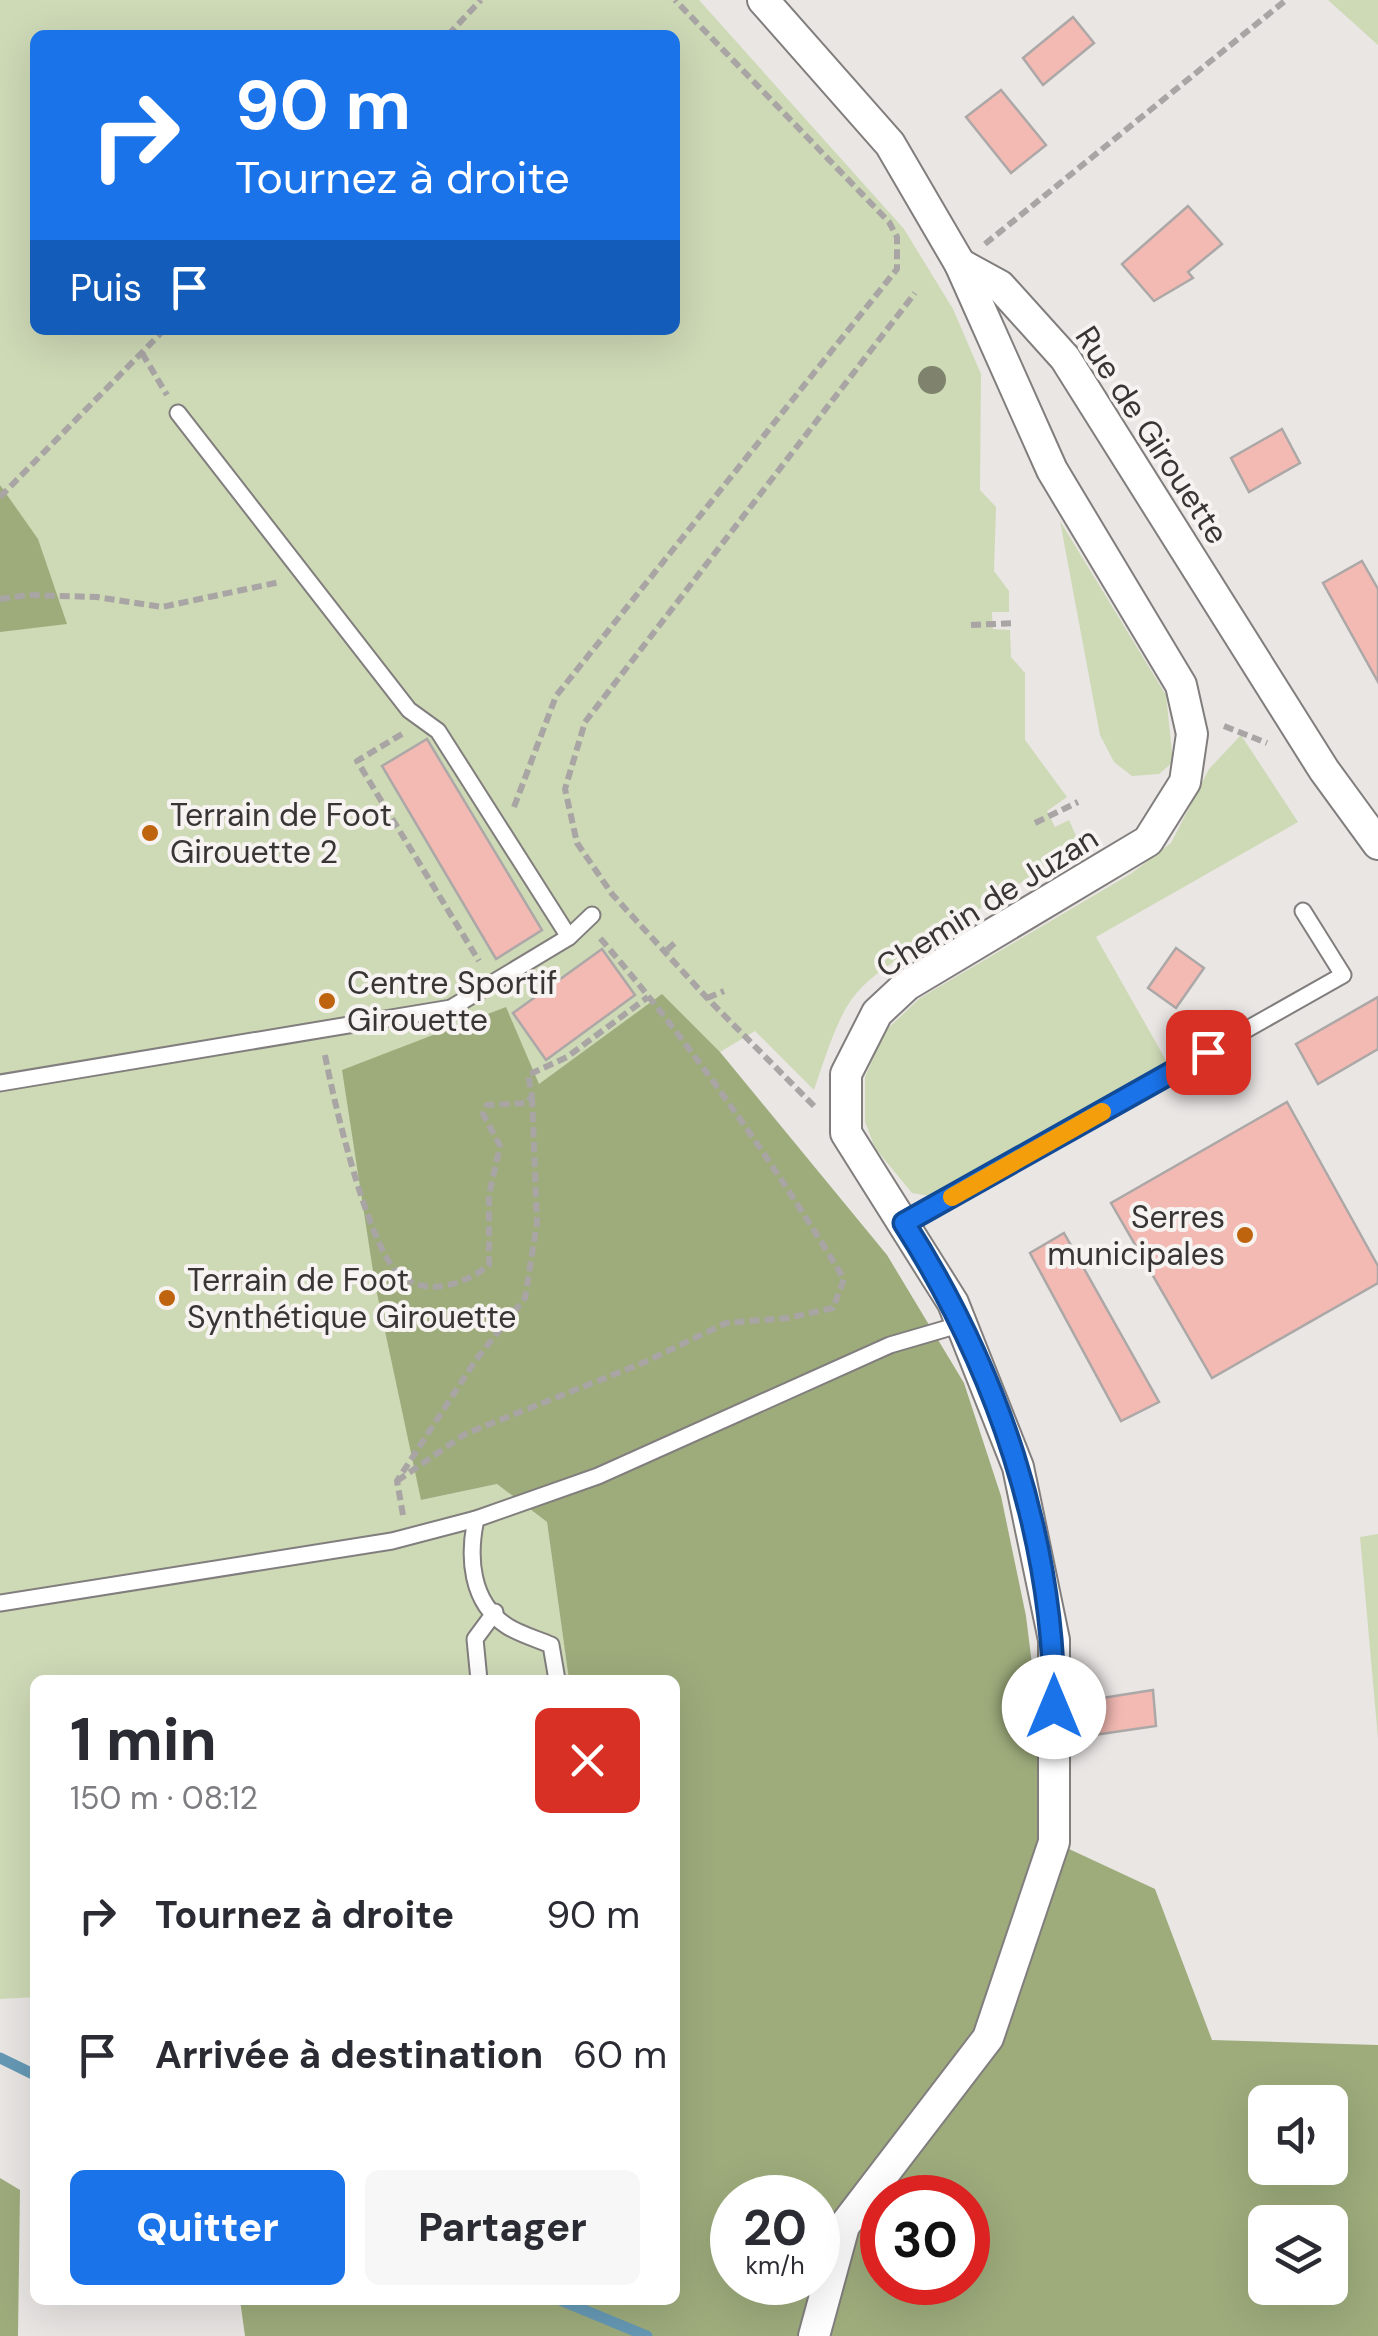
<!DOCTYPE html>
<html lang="fr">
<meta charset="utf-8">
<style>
body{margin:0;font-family:"DM Sans",sans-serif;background:#f7f7f7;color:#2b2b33;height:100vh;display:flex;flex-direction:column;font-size:38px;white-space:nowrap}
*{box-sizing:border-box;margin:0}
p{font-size:32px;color:#7c7c81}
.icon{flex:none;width:55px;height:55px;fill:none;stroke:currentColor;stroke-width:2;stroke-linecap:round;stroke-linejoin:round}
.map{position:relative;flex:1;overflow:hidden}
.drawer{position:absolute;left:30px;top:1675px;width:650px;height:630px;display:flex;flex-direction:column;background:#fff;border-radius:15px;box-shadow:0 10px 40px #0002}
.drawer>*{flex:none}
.top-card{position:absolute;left:30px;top:30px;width:650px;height:305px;border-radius:15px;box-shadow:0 10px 40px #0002;background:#1a73e8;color:#fff;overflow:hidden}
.tools{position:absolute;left:1248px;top:2085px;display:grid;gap:20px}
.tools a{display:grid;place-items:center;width:100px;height:100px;border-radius:15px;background:#fff;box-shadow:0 10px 40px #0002;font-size:50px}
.speed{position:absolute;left:710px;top:2175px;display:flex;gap:20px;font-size:50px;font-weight:700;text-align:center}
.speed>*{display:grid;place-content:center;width:130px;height:130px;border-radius:50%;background:#fff;box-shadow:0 10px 40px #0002;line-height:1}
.speed small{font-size:25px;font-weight:400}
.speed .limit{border:15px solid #d22;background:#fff;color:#111}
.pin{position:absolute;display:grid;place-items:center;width:85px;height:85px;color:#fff;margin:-42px;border-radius:20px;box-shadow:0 5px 15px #0006}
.me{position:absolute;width:110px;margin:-55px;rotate:0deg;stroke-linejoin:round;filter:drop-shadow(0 0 8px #0008)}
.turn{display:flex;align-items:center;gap:35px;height:210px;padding:0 40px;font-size:45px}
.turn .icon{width:130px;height:130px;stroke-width:2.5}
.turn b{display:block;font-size:70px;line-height:85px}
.then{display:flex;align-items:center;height:95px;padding:0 40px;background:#0003;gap:20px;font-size:38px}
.round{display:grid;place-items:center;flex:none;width:105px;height:105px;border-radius:15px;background:#f7f7f7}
.overview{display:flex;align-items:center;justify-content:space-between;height:170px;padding:0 40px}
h1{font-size:60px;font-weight:800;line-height:75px}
.button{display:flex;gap:20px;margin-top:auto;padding:20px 40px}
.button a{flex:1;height:115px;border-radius:15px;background:#1a73e8;color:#fff;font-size:40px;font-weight:800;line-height:115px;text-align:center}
.button a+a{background:#f7f7f7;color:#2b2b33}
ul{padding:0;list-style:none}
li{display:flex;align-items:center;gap:30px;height:140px;padding:0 40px}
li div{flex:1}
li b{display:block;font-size:38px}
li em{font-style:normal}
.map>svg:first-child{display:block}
</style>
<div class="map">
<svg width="1378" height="2336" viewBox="0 0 1378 2336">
<rect width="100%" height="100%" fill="#e9e6e4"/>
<g fill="#ced9b6" fill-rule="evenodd">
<path d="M0 0H699L904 229 953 309 981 374 980 490 996 507 994 571 1009 591V612H992L993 629 1010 630 1011 657 1025 673V740L1067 797 1047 811 1055 827 1069 820 1080 845 959 922 954 914 934 925 938 934C847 990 848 990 814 1090L755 1031 720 1052 662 995 421 1500 497 1484 547 1522 569 1680H35V1997L0 1999ZM35 35H675V330H35Z"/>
<polygon points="1328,0 1378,0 1378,45"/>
<polygon points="1060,521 1166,695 1173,762 1159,774 1132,776 1114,762 1100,735"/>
<polygon points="1241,735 1298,822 1096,937 1167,1062 956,1185 930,1196 912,1193 875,1148 865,1122 865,1077 884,1032 920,998 1132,873 1171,843 1209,769"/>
<polygon points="1378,1534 1378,1738 1360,1537"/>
</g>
<g fill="#9eac7c" fill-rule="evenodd">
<polygon points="0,485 38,539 67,624 0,632"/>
<path d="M662 994 720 1052 887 1255 964 1383 1001 1496 1026 1616 1054 1842 1155 1889 1212 2040 1378 2045V2336H245L240 2300H675V1680H569L547 1522 497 1484 421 1500 375 1284 342 1070 506 1007 539 1084ZM1265 2102H1330V2168H1265ZM732 2198H818V2282H732ZM882 2198H968V2282H882ZM1265 2222H1330V2288H1265Z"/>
<polygon points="0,2178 20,2190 18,2336 0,2336"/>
</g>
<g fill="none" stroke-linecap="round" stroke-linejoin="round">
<g stroke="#6699b5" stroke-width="11">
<polyline points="0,2058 35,2075"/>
<polyline points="560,2300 647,2336"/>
</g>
</g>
<g fill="#f3b9b3" stroke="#aca8a7" stroke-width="2.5">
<polygon points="1073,17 1094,43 1043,85 1023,58"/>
<polygon points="1001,90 1046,145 1011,173 966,117"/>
<polygon points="1188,206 1222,244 1188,272 1193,278 1154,301 1122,264"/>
<polygon points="1282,429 1300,463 1249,492 1231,458"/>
<polygon points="1362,561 1378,589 1378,682 1323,583"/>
<polygon points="427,739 542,930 496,959 382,766"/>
<polygon points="1176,948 1204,968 1176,1008 1148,988"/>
<polygon points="602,949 635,995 546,1060 513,1013"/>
<polygon points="1378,997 1378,1049 1318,1084 1296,1044"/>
<polygon points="1287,1102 1378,1266 1378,1283 1212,1378 1111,1203"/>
<polygon points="1064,1233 1159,1402 1121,1421 1030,1253"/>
<polygon points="1153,1690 1156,1726 1087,1736 1083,1701"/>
</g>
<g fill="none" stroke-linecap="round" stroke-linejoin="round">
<defs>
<g id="service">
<polyline points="178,413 409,710 438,731 569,937"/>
<polyline points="0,1083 451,1008 569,937 592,915"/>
<polyline points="904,1223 1343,975 1303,911"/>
<polyline points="0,1603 392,1541 476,1519"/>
<polyline points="479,1680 475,1639 495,1612"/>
<path d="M557 1680 551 1645C537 1639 519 1634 507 1626 470 1602 468 1556 476 1519L598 1476 890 1345 962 1324"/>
</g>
<g id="minor">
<polyline points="763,0 890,144 960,264 1052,470 1181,685 1192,734 1185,782 1148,841 907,985 877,1013 846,1074 846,1133 953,1303 1018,1467 1054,1640 1054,1842 988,2038 844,2226 814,2336"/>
<polyline points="960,264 1000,286 1065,358 1324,770 1378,844"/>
</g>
</defs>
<use href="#service" stroke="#817e7d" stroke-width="19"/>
<use href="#minor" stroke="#817e7d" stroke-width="34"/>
<g stroke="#a8a5a4" stroke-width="6" stroke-dasharray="10 5" stroke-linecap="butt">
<polyline points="448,35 481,0"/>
<polyline points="985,244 1286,0"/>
<polyline points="142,353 167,395"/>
<polyline points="0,497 164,330"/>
<polyline points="0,599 29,595 97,597 162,607 280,582"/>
<polyline points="971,625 1016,623"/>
<polyline points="1224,726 1267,743"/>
<polyline points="402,734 357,761 479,961"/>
<polyline points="514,807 556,696 897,269 897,237 889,222 675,0"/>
<polyline points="1035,823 1078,802"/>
<polyline points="667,950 678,940"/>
<polyline points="707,998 724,991"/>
<path d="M325 1055C333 1099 368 1246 398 1273 425 1298 464 1285 489 1265V1195L500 1146 483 1114 487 1105 527 1103 532 1096 528 1075 567 1057 648 997"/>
<polyline points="814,1106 707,998 612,894 577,843 565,789 585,722 915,293"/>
<path d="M397 1481 465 1434 645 1362 726 1323 788 1318 833 1308 844 1279C774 1163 689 1041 600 938"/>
<polyline points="403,1515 397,1481 475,1361 525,1298 537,1223 532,1096"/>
</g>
<use href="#service" stroke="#fff" stroke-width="15"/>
<use href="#minor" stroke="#fff" stroke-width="30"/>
</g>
<circle fill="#7f826d" cx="932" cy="380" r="14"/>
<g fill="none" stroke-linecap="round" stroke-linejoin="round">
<defs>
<path id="route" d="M1054 1707C1054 1536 996 1367 904 1223L1208 1052"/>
</defs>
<use href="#route" stroke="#114b97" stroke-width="25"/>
<use href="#route" stroke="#1a73e8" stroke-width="18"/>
<polyline stroke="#f59e0b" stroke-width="18" points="952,1197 1102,1112"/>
</g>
<g fill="#be630e" stroke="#f6f3f1" stroke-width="4">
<circle cx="150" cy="833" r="10"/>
<circle cx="327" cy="1001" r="10"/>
<circle cx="1245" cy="1235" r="10"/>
<circle cx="167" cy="1298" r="10"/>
</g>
<g text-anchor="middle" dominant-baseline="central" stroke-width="8" stroke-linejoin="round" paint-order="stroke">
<g font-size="32" fill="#373635" stroke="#f6f3f1">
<text transform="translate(1152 435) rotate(57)">Rue de Girouette</text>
<text transform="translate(987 902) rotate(-32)">Chemin de Juzan</text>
</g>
<g font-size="32" fill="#373635" stroke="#f6f3f1" text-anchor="start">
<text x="170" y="815">Terrain de Foot<tspan x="170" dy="37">Girouette 2</tspan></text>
<text x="347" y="983">Centre Sportif<tspan x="347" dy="37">Girouette</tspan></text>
<text x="1225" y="1217" text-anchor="end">Serres<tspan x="1225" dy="37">municipales</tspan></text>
<text x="187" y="1280">Terrain de Foot<tspan x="187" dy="37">Synthétique Girouette</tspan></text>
</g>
</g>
</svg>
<div class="tools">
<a><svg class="icon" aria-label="sound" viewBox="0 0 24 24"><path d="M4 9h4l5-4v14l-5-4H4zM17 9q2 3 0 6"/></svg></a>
<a><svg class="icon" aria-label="layers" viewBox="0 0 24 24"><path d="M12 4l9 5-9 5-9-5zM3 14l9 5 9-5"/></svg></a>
</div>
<div class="speed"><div>20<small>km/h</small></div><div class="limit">30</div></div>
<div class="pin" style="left:1208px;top:1052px;background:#d93025"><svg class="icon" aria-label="arrive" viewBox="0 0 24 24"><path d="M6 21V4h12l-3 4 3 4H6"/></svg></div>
<svg class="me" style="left:1054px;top:1707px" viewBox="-20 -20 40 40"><circle r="19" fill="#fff"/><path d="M0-13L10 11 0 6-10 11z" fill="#1a73e8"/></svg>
<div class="top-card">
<div class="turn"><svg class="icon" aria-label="right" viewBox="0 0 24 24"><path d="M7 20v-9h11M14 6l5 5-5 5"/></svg><div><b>90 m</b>Tournez à droite</div></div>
<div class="then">Puis<svg class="icon" aria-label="arrive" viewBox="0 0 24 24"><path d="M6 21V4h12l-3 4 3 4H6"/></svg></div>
</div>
<section class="drawer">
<div class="overview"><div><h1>1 min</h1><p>150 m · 08:12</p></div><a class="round" style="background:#d93025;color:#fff"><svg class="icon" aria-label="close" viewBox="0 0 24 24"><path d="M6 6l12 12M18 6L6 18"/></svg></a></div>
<ul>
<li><svg class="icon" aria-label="right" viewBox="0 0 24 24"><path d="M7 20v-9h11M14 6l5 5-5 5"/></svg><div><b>Tournez à droite</b></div><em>90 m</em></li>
<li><svg class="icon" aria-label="arrive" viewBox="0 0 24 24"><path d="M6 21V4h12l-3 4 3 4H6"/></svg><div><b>Arrivée à destination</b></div><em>60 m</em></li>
</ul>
<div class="button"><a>Quitter</a><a>Partager</a></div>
</section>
</div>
